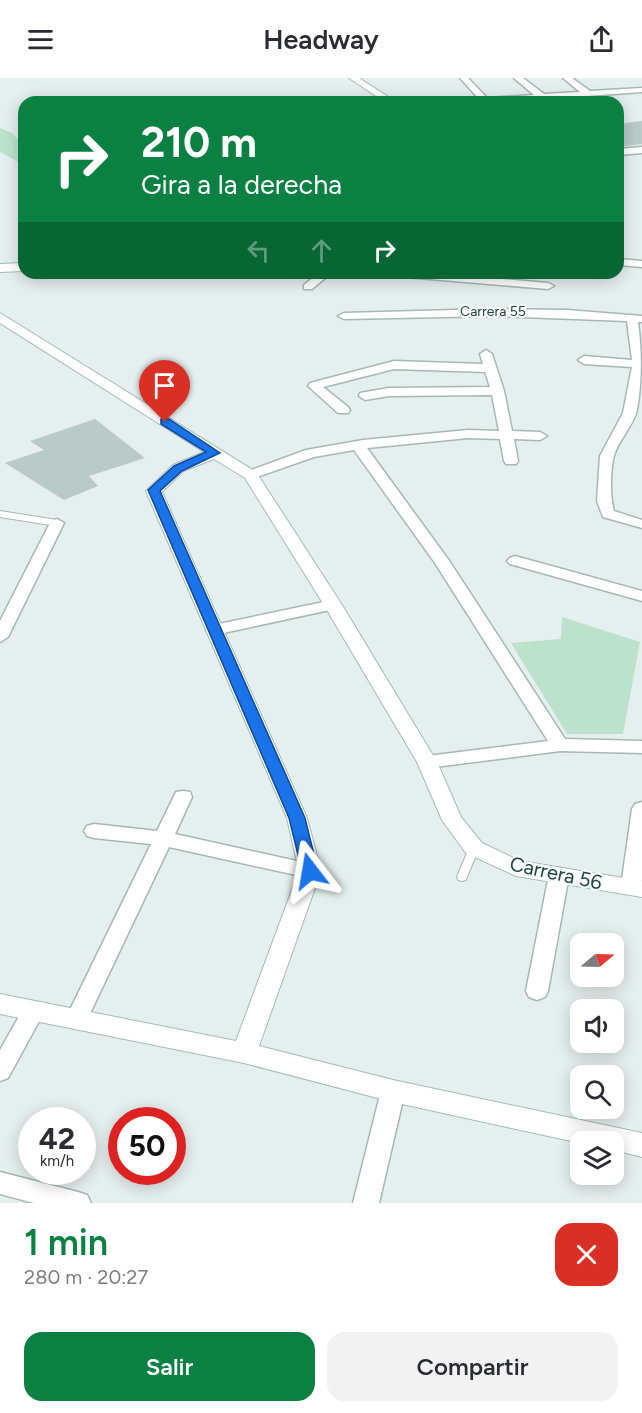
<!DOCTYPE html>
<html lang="es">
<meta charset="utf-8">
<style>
body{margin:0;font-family:Figtree,sans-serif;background:#f2f2f3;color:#2b2b33;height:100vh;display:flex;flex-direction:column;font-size:22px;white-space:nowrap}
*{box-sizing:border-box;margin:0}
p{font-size:20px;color:#7c7c81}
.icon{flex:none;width:33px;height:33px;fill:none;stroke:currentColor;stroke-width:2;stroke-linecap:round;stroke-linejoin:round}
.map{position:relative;height:1125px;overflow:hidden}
.drawer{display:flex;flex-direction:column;background:#fff;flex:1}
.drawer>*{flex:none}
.guide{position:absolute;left:18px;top:18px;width:606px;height:183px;border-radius:18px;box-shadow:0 3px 15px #0003;background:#0b8043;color:#fff;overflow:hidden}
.needle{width:39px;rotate:71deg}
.fabs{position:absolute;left:570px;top:855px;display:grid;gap:12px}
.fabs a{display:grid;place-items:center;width:54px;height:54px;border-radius:12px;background:#fff;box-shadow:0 3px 15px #0003;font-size:30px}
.speed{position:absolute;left:18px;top:1029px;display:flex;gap:12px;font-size:30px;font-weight:700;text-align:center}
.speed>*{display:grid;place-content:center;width:78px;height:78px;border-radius:50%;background:#fff;box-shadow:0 3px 15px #0003;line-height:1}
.speed small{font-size:15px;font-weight:400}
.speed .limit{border:9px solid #d22;background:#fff;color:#111}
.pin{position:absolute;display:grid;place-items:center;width:51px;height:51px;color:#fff;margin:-62px -26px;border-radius:50% 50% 50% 0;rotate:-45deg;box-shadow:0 0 6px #0007}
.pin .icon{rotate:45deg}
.me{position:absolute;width:66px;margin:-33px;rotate:346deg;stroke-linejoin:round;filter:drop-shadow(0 0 4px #0008)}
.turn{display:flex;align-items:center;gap:21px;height:126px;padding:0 24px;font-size:27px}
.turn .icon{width:78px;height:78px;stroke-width:2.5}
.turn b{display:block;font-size:42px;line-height:51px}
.lanes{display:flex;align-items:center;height:57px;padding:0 24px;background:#0003;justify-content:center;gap:30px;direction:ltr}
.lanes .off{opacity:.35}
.round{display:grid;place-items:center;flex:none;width:63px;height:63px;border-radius:18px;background:#f2f2f3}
.headline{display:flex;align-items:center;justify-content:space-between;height:102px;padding:0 24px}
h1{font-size:36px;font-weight:600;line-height:45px;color:#0b8043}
.primary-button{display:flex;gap:12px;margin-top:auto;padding:12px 24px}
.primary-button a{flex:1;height:69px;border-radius:18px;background:#0b8043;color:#fff;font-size:24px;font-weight:600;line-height:69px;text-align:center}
.primary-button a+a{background:#f2f2f3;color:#2b2b33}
header{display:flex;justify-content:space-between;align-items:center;height:78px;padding:0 24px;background:#fff;font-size:27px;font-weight:600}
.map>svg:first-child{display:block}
</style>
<header><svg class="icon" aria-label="menu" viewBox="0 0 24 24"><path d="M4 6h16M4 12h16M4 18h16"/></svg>Headway<svg class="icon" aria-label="share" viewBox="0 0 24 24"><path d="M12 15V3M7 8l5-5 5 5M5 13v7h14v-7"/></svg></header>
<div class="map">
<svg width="642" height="1125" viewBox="0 0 642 1125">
<rect width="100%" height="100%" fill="#e5efed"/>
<g fill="#bce2ce">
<polygon points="0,50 12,55 24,69 24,81 19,84 0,74"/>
<polygon points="562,539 640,564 623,656 567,656 511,565 561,561"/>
</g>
<g fill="#b9cac7">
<polygon points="642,43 642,66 618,69 618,46"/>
<polygon points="95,341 145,380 89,398 98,408 64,422 5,385 44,372 30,363"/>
</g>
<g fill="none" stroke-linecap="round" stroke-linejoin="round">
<defs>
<polygon id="service" points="474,766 477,768 479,770 467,799 466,802 462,803 458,802 457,799 469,770 471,768"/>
<polygon id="pedestrian" points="0,433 57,442 62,445 57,448 0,439"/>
<g id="minor">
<polygon points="460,0 468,0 487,20 534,17 514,0 523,0 544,16 580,14 563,0 572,0 590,13 642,10 642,14 504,24 464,24 479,21"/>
<polygon points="642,69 642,75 618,77 618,71"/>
<polygon points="618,181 642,183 642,189 618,187"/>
<polygon points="319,195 331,195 312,211 304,211 304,207"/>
<polygon points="389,195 433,195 548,205 554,208 548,211 394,198"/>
<path d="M493 231 567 232 642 238V244H638C642 274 642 303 637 332 633 349 618 362 614 378 610 391 610 420 614 433L642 442V450L603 439 597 423 600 378 623 335 632 289 584 286 578 282 584 278 632 282 627 243 493 238 344 241 338 238 344 235Z"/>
<polygon points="486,272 492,276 504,313 512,353 540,354 547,358 540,362 514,361 518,383 516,386 506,386 504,383 500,361 468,360 367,370 450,484 565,661 642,663 642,675 560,673 427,690 421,688 418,684 421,680 427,678 548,663 435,485 354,372 314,379 251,401 244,397 246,394 306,372 363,362 468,352 499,353 492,317 389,318 365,322 359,318 360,315 389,310 490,309 485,294 394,291 323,309 348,329 350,332 348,335 338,335 308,308 310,305 394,283 483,286 480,276"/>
<polygon points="57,441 64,445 8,559 0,564 0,543 50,445"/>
<polygon points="515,478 642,513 642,523 510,486 507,483 510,480"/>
<polygon points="333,522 339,524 341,527 339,530 214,557 206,552 214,547"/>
<polygon points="183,713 190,714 192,719 175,756 310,786 317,788 320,793 317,798 310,800 169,769 85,946 77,949 69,946 66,940 151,766 94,760 87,758 84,753 87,748 94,746 157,753 176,714"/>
<polygon points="642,724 642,802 638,814 631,816 624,814 621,809 632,731 635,726"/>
<polygon points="559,790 566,792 569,797 548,913 545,919 537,922 529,919 526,913 549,797 552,792"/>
<polygon points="33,925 41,928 44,934 8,1000 0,1003 0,972 25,928"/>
<polygon points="393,1003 401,1006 405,1013 379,1125 353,1125 381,1013 385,1006"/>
<polygon points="0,1094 78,1114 87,1117 91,1125 34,1125 0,1116"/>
</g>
<g id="secondary">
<polygon points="349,0 359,0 396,24 385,24"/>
<polygon points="24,185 24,193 0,194 0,186"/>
<polygon points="0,235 256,394 342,527 437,684 461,739 482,765 520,783 642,803 642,819 516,798 466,775 442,742 417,684 324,527 245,400 214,381 183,393 162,414 307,740 321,793 259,968 393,1002 642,1055 642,1079 614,1072 614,1064 580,1065 393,1024 244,985 0,936 0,916 236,963 299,793 287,740 146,413 173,387 204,374 0,245"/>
</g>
</defs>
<use href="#service" stroke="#a6b8b6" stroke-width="2"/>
<use href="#pedestrian" stroke="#a6b8b6" stroke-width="2"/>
<use href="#minor" stroke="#a6b8b6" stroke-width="3"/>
<use href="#secondary" stroke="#a2bcb9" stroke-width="2"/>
<use href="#service" fill="#fff" fill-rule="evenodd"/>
<use href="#pedestrian" fill="#fff" fill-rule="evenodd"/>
<use href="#minor" fill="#fff" fill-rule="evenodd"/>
<use href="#secondary" fill="#fff" fill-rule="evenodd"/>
</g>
<polygon fill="#1a73e8" stroke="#114b97" stroke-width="1.5" points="161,341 169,341 220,375 182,393 160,413 305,740 318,793 316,798 304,798 302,793 289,740 148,412 174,388 206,374 161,346"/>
<g text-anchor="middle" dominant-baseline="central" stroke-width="4.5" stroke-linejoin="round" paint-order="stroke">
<g font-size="14" fill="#214341" stroke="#f6fbf9">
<text x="493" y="233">Carrera 55</text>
</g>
<g font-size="20" fill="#214341" stroke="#f6fbf9">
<text transform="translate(556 795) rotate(12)">Carrera 56</text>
</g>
</g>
</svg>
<div class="fabs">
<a><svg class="needle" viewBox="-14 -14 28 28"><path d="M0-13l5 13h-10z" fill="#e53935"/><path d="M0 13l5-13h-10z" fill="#7c7c81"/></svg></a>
<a><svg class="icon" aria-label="sound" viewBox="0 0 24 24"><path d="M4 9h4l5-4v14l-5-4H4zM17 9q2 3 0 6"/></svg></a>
<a><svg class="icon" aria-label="search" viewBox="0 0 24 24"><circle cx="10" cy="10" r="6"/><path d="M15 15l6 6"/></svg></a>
<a><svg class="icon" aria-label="layers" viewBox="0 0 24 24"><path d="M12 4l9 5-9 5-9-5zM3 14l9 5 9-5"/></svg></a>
</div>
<div class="speed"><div>42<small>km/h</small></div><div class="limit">50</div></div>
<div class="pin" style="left:165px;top:344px;background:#d93025"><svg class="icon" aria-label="arrive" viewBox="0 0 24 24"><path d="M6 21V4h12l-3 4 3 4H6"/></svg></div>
<svg class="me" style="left:310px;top:793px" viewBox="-20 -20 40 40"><path d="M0-17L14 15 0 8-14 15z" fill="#1a73e8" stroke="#fff" stroke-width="4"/></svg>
<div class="guide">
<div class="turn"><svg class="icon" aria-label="right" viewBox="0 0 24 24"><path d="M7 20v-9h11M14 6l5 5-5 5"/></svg><div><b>210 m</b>Gira a la derecha</div></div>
<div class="lanes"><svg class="icon off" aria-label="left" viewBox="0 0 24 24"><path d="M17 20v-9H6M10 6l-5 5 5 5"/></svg><svg class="icon off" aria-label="ahead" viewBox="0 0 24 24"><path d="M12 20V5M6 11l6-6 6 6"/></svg><svg class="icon" aria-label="right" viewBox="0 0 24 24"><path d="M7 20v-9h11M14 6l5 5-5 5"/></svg></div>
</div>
</div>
<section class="drawer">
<div class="headline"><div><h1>1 min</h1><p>280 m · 20:27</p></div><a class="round" style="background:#d93025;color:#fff"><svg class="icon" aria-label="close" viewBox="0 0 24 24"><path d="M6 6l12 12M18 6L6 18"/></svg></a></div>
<div class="primary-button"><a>Salir</a><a>Compartir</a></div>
</section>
